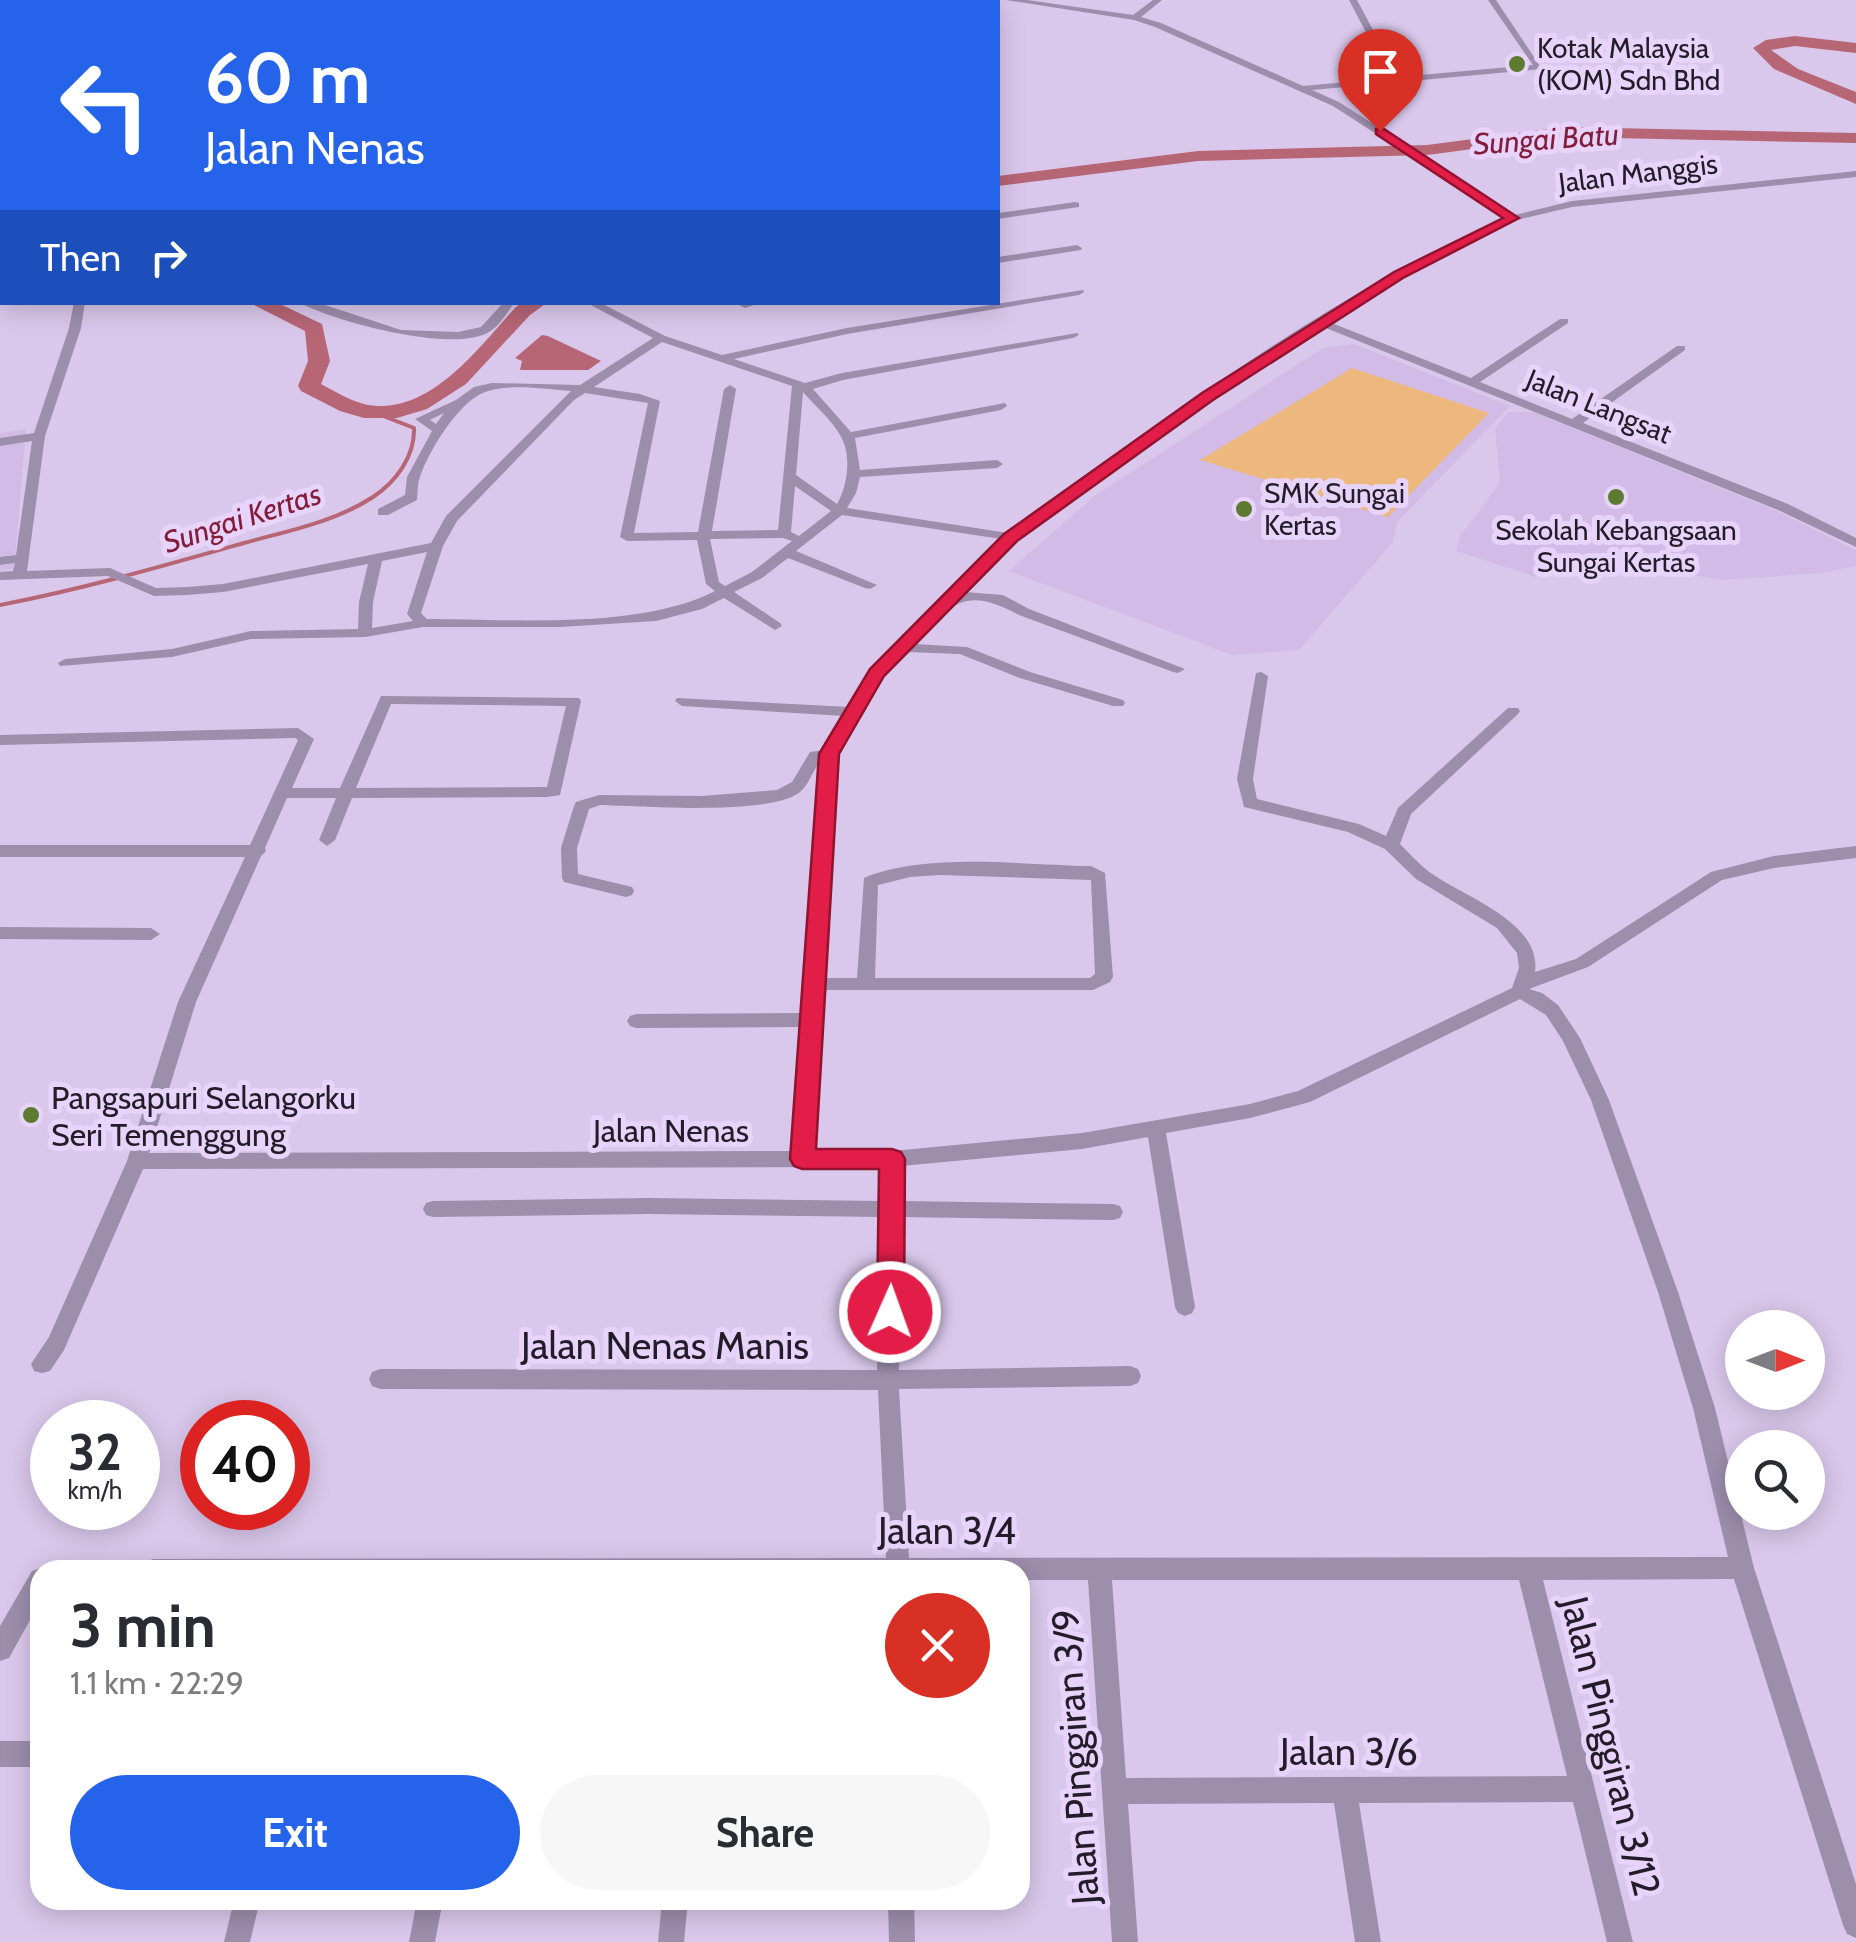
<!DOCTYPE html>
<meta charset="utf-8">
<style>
body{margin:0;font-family:Cabin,sans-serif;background:#f7f7f7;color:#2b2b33;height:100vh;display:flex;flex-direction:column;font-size:38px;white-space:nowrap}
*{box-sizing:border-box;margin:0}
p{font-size:32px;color:#7c7c81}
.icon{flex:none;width:55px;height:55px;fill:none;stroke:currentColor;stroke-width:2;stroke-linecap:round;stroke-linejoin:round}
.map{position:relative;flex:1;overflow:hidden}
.drawer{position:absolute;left:30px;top:1560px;width:1000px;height:350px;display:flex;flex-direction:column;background:#fff;border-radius:30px;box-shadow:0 5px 25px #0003}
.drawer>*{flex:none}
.guide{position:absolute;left:0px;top:0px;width:1000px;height:305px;box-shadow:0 5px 25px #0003;background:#2563eb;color:#fff;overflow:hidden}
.needle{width:65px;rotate:90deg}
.buttons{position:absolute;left:1725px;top:1310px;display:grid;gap:20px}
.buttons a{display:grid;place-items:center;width:100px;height:100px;border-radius:50%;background:#fff;box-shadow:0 5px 25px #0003;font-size:50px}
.speed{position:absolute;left:30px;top:1400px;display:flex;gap:20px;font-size:50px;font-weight:700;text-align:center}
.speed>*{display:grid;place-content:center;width:130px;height:130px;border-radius:50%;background:#fff;box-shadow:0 5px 25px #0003;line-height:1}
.speed small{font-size:25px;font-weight:400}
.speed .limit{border:15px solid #d22;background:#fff;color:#111}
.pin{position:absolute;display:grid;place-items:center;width:85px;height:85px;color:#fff;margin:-102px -42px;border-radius:50% 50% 50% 0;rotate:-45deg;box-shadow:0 0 10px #0007}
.pin .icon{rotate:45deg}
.me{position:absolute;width:110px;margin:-55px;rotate:2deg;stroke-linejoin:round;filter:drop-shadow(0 0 8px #0008)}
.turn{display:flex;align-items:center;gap:35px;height:210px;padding:0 40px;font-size:45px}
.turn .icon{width:130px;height:130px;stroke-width:2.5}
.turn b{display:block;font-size:70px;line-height:85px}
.then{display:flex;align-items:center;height:95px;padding:0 40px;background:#0003;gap:20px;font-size:38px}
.round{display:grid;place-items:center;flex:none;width:105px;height:105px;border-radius:52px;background:#f7f7f7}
.summary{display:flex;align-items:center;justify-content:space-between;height:170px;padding:0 40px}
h1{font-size:60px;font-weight:700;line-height:75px}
.button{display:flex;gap:20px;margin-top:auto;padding:20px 40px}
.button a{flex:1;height:115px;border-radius:60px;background:#2563eb;color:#fff;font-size:40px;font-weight:700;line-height:115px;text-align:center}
.button a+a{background:#f7f7f7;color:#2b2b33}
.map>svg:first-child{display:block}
</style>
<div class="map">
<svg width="1856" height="1942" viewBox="0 0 1856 1942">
<rect width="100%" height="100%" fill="#dac8ec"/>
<g fill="#d2bce7">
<polygon points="1354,344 1510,406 1397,522 1393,542 1299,650 1232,655 1009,571 1093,497 1323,348"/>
<polygon points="1508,412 1534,412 1777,511 1856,550 1856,566 1821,573 1723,580 1587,559 1552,559 1536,577 1456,551 1460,536 1500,483 1495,429"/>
<polygon points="26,429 14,569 0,571 0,433"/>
</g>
<polygon fill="#edb87e" points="1352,368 1489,413 1388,517 1200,460"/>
<polygon fill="#b76676" points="542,335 548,336 601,361 588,370 520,370 522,361 515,358"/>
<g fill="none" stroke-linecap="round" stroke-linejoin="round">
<polyline stroke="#b76676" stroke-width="2.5" points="819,2 823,0"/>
<g stroke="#b76676" stroke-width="4">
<polyline points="523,311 525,302"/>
<path d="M0 605C83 589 163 566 244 543 287 531 335 522 373 497 396 482 415 456 414 428L373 412"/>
</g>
<g fill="#b76676" fill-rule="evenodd">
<polygon points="1795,36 1856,43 1856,53 1795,46 1771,50 1798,69 1856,92 1856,104 1774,69 1753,48 1766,40"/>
<polygon points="1564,127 1856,133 1856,143 1564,137 1427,155 1198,161 998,186 998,176 1198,151 1427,145"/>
<polygon points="0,194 2,195 2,207 0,206"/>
<path d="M248 302H276L322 324 330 361 321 384C334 391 349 400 364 404 428 419 479 347 516 307L523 302H548L530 315 466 384 427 409 397 418H364L340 411 301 391 298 386 308 361 305 331Z"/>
</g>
<g fill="#9d8eac" fill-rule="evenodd">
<polygon points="82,0 91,0 93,2 84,2"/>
<polygon points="189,0 198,0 199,2 191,2"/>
<polygon points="557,0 566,0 568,2 559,2"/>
<path d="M1006 0H1027L1133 15 1153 0H1162L1141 17 1161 23 1303 86 1390 78 1349 0H1357L1398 77 1533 65 1488 0H1496L1542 69 1312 90 1339 102 1515 215 1572 201 1856 171V177L1572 207 1516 220 1403 277 1329 322 1471 378 1560 319H1568V323L1480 382 1572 419 1677 346H1685V350L1583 423 1788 504 1856 538V547L1778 510 1321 326 1211 399 1016 540 965 592 1003 595 1029 609 1185 669 1178 673 1173 672 1019 615C963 585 953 604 914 644L967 647 1030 672 1123 700 1125 703 1123 706H1113L1020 678 960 654 905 652 883 675 837 755 823 978H857L864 878C926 852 1024 865 1091 866L1105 873 1113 977 1110 982 1093 990H822L812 1151H892L1082 1133 1250 1104 1298 1091 1512 988 1519 968 1517 953 1497 928 1416 879 1385 849 1348 832 1244 807 1237 779 1256 673 1261 672 1268 676 1253 779 1257 799 1359 824 1386 836 1398 808 1508 708H1518L1520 711 1518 714 1411 814 1400 844C1409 853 1418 863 1428 871 1461 896 1542 921 1535 972L1576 959 1711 872 1774 856 1856 846V858L1774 868 1722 880 1588 967 1529 989 1542 993 1558 1005 1580 1038 1609 1100 1678 1292 1715 1408 1754 1568 1856 1884V1938L1847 1934 1843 1925 1734 1579 1543 1580 1633 1942H1607L1573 1802 1359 1803 1381 1942H1355L1334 1803 1128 1804 1138 1942H1112L1088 1580H1020V1570H141L145 1562 153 1559 886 1558 878 1390 380 1389 372 1386 369 1379 372 1372 380 1369 877 1370 881 1217 649 1214 433 1217 426 1215 423 1209 426 1203 433 1201 649 1198 881 1201 882 1167 143 1169 64 1350 50 1371 42 1373 34 1371 31 1364 49 1337 127 1161 178 1002 245 857H0V845H250L298 740 295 738 0 745V735L298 728 314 739 292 788H340L381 696 579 698 581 701 560 795 547 797 352 798 335 840 327 846 319 840 336 798H287L265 848 266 851 261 856 196 1002 149 1153 793 1151 802 1027 636 1028 630 1026 627 1021 630 1016 636 1014 803 1013 821 761C813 769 809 785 800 792 771 816 640 806 600 805L589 809 577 848 578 874 632 887 634 891 632 895 626 897 564 882 562 878 561 848 574 806 576 802 599 795 702 796 777 790 792 782 810 752 824 750 844 716 682 706 675 701 677 698 850 707 872 670 1001 539 842 515 796 551 877 585 870 589 865 588 788 558 762 578 734 592 780 623 782 626 775 630 724 598 702 609 656 621 560 627H423L365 637 251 639 172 657 60 666 58 663 65 659 172 649 251 631 358 629 359 602 368 564 223 592 187 595 154 596 108 576 0 580V572L13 571 15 563 0 565V557L16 555 32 441 0 446V438L34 433 69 328 74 302H85L81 328 45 436 27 571 110 568 156 588 187 587 223 584 431 543 446 516 571 391C544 389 510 383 485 392 459 401 428 452 420 477 417 484 418 493 417 500L388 515H378V509L405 495 407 477 432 431 415 419 456 400 474 387 492 383 580 385 653 338 585 302H599L665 336 722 355 847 328 1083 290 1084 292 1079 295 847 334 734 359 805 383 842 373 1077 333 1079 335 1073 338 843 380 813 389 851 432 1005 403 1007 406 1001 410 855 438 860 470 997 460 1003 464 997 468 860 477 856 493 847 508 1008 533C1134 442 1259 346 1396 272 1432 253 1469 236 1506 218L1333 106 1155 27 1134 20ZM662 342 792 386 778 530 712 531 736 389 730 385 724 389 698 532 634 533 660 401 640 394 594 387ZM803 392C815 406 831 419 840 435 852 454 848 485 837 504L796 475ZM585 393 648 403 620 537 627 541 697 540 706 584 715 591C640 630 511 619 427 619L421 613 443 546 457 521 574 400ZM444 413 436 424 430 420ZM795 486 831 511 799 536 791 532ZM783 538 792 541 752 572 725 586 719 582 710 539ZM427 552 407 614 413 621 372 628 373 602 382 561ZM391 704 566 706 547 787 356 788ZM940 875 1091 880 1095 974 1090 978H875L878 885 910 877ZM1520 999 1546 1015 1563 1041 1591 1100 1658 1292 1693 1408 1728 1557 909 1558 899 1389 1130 1386 1138 1383 1141 1376 1138 1369 1130 1366 899 1370 901 1217 1113 1220 1120 1218 1123 1212 1120 1206 1113 1204 901 1201 902 1166 1082 1149 1148 1137 1175 1307 1178 1313 1185 1316 1192 1313 1195 1307 1166 1133 1250 1118 1310 1102ZM1112 1580H1519L1567 1776 1126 1778Z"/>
<polygon points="0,142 2,143 2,149 0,148"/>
<polygon points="1075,202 1079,203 1079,207 998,219 998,213"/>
<polygon points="0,215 2,216 2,222 0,222"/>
<polygon points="1077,245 1082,248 1081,250 998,263 998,257"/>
<path d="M298 302H316L401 330 458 332 481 327 504 302H515C508 311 499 327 489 332 453 354 333 321 298 302Z"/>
<polygon points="742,302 763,302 745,308 739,305"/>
<polygon points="0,927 151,928 160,934 151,940 0,939"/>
<polygon points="40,1568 46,1570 40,1570 40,1602 9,1658 0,1661 0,1626 32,1571"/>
<rect x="0" y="1741" width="40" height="26"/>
<polygon points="234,1900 260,1900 250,1942 224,1942"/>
<polygon points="417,1900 443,1900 435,1942 409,1942"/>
<polygon points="662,1900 688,1900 684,1942 658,1942"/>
<polygon points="888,1900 914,1900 915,1942 889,1942"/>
</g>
</g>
<polygon fill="#e11d48" stroke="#92132f" stroke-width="2.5" points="1376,129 1384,129 1519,218 1403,278 1213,400 1017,541 884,676 839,754 816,1149 892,1149 901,1152 905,1159 904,1312 900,1320 890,1324 881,1320 877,1312 879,1169 802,1169 794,1166 790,1159 819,754 870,669 1004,534 1202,393 1394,272 1503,218 1376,134"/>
<g fill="#5c7b31" stroke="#e8d4fa" stroke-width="4">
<circle cx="1517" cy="64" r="10"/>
<circle cx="1616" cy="497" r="10"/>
<circle cx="1244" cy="509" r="10"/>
<circle cx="31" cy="1115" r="10"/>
</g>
<g text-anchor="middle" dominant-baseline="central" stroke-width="10" stroke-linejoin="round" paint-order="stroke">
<g font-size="28" fill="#231c29" stroke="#e8d4fa" text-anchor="start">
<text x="1537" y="48">Kotak Malaysia<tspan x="1537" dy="32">(KOM) Sdn Bhd</tspan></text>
<text x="1264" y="493">SMK Sungai<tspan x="1264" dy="32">Kertas</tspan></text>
<text x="1616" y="530" text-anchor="middle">Sekolah Kebangsaan<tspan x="1616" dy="32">Sungai Kertas</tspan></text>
</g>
<g font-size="28" fill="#231c29" stroke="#e8d4fa">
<text transform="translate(1638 173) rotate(-7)">Jalan Manggis</text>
<text transform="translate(1599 406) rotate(22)">Jalan Langsat</text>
</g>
<g font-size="30" font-style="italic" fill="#821e3b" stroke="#e8d4fa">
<text transform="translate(1546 139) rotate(-4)">Sungai Batu</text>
<text transform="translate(242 518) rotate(-18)">Sungai Kertas</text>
</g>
<g font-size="32" fill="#231c29" stroke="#e8d4fa" text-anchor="start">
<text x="51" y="1097">Pangsapuri Selangorku<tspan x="51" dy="37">Seri Temenggung</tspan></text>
</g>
<g font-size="32" fill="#231c29" stroke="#e8d4fa">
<text x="671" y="1130">Jalan Nenas</text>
</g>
<g font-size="38" fill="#231c29" stroke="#e8d4fa">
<text x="665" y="1345">Jalan Nenas Manis</text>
<text x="947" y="1530">Jalan 3/4</text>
<text transform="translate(1611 1746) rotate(76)">Jalan Pinggiran 3/12</text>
<text x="1349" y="1751">Jalan 3/6</text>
<text transform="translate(1075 1757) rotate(-94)">Jalan Pinggiran 3/9</text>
</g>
</g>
</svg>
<div class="buttons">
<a><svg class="needle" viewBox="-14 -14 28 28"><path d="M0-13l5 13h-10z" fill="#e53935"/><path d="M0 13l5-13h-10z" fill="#7c7c81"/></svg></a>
<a><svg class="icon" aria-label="search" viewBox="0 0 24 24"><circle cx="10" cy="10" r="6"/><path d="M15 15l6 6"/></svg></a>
</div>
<div class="speed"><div>32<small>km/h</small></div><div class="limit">40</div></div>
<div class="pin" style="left:1380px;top:131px;background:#d93025"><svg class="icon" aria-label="arrive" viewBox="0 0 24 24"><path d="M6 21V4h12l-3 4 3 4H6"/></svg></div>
<svg class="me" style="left:890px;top:1312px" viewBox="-20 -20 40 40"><circle r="17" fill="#e11d48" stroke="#fff" stroke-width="3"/><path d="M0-11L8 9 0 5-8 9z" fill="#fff"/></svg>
<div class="guide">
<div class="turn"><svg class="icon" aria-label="left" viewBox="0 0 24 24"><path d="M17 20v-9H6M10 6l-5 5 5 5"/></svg><div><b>60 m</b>Jalan Nenas</div></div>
<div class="then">Then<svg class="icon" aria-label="right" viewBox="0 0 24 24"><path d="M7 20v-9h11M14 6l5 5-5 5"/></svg></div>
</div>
<section class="drawer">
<div class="summary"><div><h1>3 min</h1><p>1.1 km · 22:29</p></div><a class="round" style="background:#d93025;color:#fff"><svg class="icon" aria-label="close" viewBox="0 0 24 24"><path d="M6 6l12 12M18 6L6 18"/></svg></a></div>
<div class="button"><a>Exit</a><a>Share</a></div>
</section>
</div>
